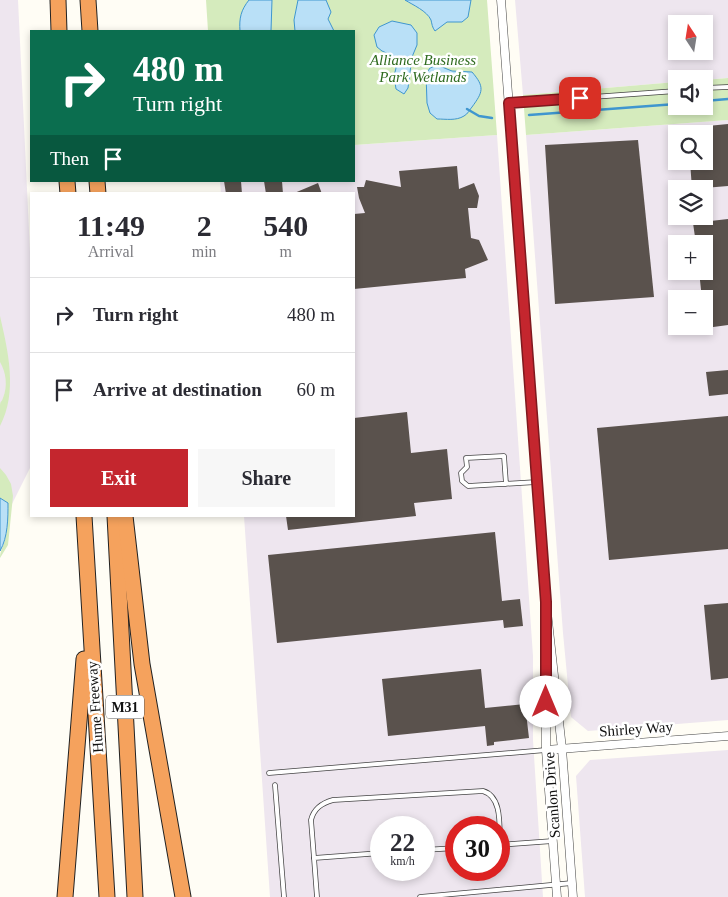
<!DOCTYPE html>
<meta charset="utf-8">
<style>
body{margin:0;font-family:"Times New Roman",serif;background:#f7f7f7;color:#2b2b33;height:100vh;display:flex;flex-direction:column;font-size:19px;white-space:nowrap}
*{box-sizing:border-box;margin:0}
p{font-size:16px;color:#7c7c81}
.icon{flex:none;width:28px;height:28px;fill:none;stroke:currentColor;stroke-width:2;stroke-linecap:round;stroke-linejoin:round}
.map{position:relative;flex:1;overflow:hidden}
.sheet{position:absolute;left:30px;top:192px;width:325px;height:325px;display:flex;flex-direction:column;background:#fff;border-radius:0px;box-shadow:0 2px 8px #0003}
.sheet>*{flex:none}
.banner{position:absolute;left:30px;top:30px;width:325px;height:152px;border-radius:0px;box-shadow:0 2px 8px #0003;background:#0b6e4f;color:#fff;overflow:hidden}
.needle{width:32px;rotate:348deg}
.tools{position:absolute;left:668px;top:15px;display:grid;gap:10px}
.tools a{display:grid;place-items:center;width:45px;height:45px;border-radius:0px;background:#fff;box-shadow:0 2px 8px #0003;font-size:25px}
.speed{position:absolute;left:370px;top:816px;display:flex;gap:10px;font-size:25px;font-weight:700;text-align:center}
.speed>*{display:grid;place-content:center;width:65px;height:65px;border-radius:50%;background:#fff;box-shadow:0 2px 8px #0003;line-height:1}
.speed small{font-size:12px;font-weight:400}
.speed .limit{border:8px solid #d22;background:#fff;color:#111}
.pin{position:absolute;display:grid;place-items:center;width:42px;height:42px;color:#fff;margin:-21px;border-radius:10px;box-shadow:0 2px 8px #0006}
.me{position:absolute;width:55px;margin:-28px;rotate:0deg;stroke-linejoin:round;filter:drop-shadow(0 0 4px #0008)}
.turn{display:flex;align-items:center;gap:18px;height:105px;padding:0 20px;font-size:22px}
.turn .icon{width:65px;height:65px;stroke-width:2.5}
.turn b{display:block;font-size:35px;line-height:42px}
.then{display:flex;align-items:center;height:48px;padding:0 20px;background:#0003;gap:10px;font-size:19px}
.eta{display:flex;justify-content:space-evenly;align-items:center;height:85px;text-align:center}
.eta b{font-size:30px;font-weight:700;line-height:35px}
.primary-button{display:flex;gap:10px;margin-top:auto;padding:10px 20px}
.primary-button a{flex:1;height:58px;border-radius:0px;background:#c4262e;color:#fff;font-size:20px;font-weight:700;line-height:58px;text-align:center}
.primary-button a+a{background:#f7f7f7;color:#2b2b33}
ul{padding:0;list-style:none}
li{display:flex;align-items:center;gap:15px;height:75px;padding:0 20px;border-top:1px solid #e1e1e2}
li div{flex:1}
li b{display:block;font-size:19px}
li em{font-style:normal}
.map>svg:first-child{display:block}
</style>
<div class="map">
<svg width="728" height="897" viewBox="0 0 728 897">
<rect width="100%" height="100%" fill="#fffdf5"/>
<g fill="#eee6ef" fill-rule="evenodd">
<polygon points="0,0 18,0 31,273 31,466 0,528"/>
<path d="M515 0H728V78L704 80V79H676V82L523 95ZM676 24H704V51H676Z"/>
<path d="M728 120V720L588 731 571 717 563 633 526 135ZM676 134H704V161H676ZM676 189H704V216H676ZM676 244H704V271H676ZM676 299H704V326H676Z"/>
<path d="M497 135 533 656V740L543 897H270L244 516H354V194H221L220 181H354V145ZM381 828H424V870H381ZM456 828H499V870H456Z"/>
<polygon points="728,750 728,897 585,897 576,776 590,760"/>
</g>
<g fill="#d5ebbd">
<polygon points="206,0 487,0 497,135 354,145 354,31 208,31"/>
<polygon points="728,78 728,120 526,135 523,95 676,82 676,106 704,106 704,80"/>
<path d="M0 316C8 351 18 392 0 426 0 419 0 412 0 405 1 399 1 404 3 398 8 386 6 372 0 362Z"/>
<path d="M0 468 6 475 11 484 13 496 8 545 0 558C0 552 2 549 4 543 8 531 8 516 8 503L0 498Z"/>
</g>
<g fill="#b9e0f7" stroke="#3f96cf">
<path d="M249 0H272L271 31H240C239 18 241 10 249 0Z"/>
<polygon points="298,0 326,0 331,12 328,19 334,31 295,31 294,20"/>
<path d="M405 0H471L468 17 462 22H447L435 31C432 27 432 24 431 20 427 11 413 5 405 0Z"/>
<polygon points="392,21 411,25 417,33 417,45 412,57 408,88 404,94 396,89 394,76 396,68 394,60 389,54 382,51 377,47 374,35 379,27"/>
<path d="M437 65 452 71 472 72C485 87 483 92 472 107 470 109 468 114 464 116 456 121 446 119 437 119L430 113 427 103 426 74 430 68Z"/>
<path d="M0 498 8 503C8 518 8 537 0 551Z"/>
</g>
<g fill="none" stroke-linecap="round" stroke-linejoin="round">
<g stroke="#3f96cf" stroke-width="2.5">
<polyline points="704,101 728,99"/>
<polyline points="467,109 479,116 492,118"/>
<polyline points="529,115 676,104"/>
</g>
</g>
<g fill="#5a524d">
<polygon points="728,124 728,186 692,189 690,161 704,161 704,134 687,134 687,128"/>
<polygon points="638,140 654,297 555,304 545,145"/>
<polygon points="457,166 459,189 474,183 479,196 477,208 468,208 471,238 479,240 488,260 465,269 466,278 354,289 354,214 365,213 359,198 357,187 364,187 366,180 401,187 399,171"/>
<polygon points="224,181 241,181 242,194 226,194"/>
<polygon points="264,181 282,181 283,194 266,194"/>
<polygon points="318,183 322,194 292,194"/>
<polygon points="728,219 728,325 706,328 704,299 702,299 699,271 704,271 704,244 696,244 693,223"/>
<polygon points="728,370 728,394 709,396 706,372"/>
<polygon points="407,412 411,453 447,449 452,499 414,503 416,516 288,530 286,516 354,516 354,418"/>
<polygon points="728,416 728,549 609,560 597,428"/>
<polygon points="495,532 502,601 520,599 523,626 504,628 503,620 277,643 268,555"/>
<polygon points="728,603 728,678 711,680 704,605"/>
<polygon points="481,669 485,708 525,704 529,738 494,742 494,745 487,746 485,726 388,736 382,679"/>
</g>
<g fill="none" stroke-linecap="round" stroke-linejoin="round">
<defs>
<g id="lane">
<polyline points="704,88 728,87"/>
<polyline points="509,103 676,91"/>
<polyline points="506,484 504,456 466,458 467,467 461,473 462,481 468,486 537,482"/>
<polyline points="269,773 546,750"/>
<polyline points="275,785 284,897"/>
<polyline points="499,845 553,841"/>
<polyline points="424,850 456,848"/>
<path d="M314 858 311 820C314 808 322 803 333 800L483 791C503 797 499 827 500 845"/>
<polyline points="317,897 314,858 381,853"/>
<polyline points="420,897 572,883"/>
</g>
<g id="street">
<polyline points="501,0 546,603 562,749 573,897"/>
<polyline points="546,634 546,750 557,897"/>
<polyline points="546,750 728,736"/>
</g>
<g id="highway">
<polyline points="58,0 59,31"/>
<polyline points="88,0 90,31"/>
<polyline points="67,181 68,194"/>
<polyline points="97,181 98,194"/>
<polyline points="84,516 107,897"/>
<polyline points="115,516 135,897"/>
<polyline points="125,516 142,664 183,897"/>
<polyline points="65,897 84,659"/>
</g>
</defs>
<use href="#lane" stroke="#444" stroke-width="5.5"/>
<use href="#street" stroke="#444" stroke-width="9"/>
<use href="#highway" stroke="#222" stroke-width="17"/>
<use href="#lane" stroke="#fff" stroke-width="4"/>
<use href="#street" stroke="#fff" stroke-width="8"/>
<use href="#highway" stroke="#f5a25d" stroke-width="15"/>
</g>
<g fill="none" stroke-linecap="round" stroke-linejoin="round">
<defs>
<polyline id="route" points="546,702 546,602 509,103 580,98"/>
</defs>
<use href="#route" stroke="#7f191e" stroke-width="12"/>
<use href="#route" stroke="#c4262e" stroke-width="9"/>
</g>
<g text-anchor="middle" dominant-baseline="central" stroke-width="5" stroke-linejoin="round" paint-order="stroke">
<rect fill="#fff" stroke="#585858" stroke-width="1" x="106" y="695.5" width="38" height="23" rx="4"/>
<g font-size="14" font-weight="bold" fill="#111">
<text x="125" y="707">M31</text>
</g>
<g font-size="15" font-style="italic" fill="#2f6b1f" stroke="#fff">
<text x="423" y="60">Alliance Business<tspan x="423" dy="17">Park Wetlands</tspan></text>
</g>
<g font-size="15" fill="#111" stroke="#fff">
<text transform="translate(95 707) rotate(-94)">Hume Freeway</text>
<text transform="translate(636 729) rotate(-4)">Shirley Way</text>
<text transform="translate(552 795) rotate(-94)">Scanlon Drive</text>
</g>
</g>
</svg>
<div class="tools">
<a><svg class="needle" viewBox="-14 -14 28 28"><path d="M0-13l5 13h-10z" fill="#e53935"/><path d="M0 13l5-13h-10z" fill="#7c7c81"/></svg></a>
<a><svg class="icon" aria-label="sound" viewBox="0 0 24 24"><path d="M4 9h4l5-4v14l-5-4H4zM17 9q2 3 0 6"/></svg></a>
<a><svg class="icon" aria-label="search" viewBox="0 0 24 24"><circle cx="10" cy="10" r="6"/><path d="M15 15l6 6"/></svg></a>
<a><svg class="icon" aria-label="layers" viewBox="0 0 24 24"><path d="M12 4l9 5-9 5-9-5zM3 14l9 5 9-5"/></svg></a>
<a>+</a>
<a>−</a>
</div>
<div class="speed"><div>22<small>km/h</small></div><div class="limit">30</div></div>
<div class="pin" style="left:580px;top:98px;background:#d93025"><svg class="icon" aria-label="arrive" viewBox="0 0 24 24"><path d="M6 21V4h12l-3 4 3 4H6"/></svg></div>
<svg class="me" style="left:546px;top:702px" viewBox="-20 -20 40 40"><circle r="19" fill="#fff"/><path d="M0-13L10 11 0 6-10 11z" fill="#c4262e"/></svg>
<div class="banner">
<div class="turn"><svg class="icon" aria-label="right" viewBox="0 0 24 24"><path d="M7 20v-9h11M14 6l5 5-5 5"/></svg><div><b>480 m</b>Turn right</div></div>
<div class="then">Then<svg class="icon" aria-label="arrive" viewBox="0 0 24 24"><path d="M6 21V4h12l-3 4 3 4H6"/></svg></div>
</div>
<section class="sheet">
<div class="eta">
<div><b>11:49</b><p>Arrival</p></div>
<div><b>2</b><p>min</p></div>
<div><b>540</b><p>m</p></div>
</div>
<ul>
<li><svg class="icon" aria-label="right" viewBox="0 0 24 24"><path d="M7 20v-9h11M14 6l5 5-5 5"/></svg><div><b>Turn right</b></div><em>480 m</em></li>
<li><svg class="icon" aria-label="arrive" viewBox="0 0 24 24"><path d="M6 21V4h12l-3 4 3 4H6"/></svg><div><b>Arrive at destination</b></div><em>60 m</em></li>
</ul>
<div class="primary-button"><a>Exit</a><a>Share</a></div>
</section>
</div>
